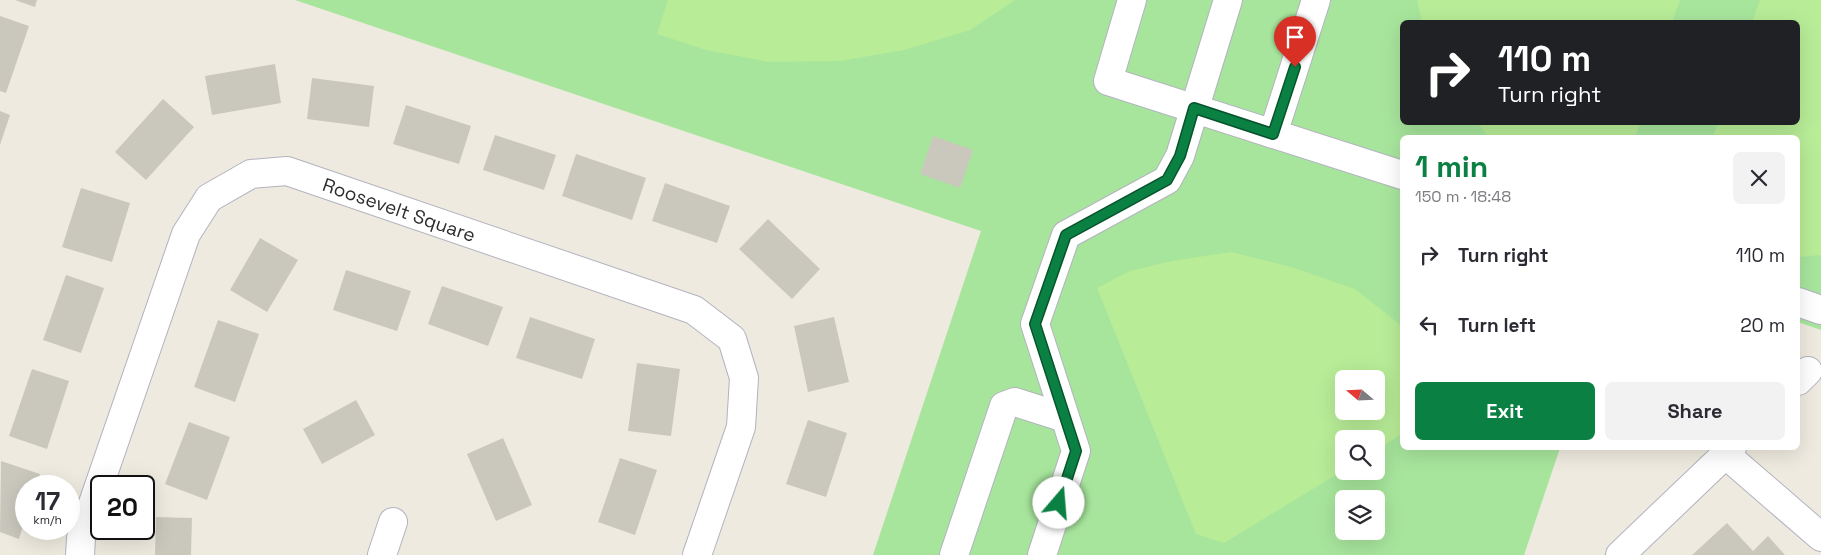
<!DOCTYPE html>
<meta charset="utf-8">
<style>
body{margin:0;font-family:"Space Grotesk",sans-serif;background:#f2f2f3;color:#2b2b33;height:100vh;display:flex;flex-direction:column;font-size:19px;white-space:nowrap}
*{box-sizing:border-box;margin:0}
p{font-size:16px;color:#7c7c81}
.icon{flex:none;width:28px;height:28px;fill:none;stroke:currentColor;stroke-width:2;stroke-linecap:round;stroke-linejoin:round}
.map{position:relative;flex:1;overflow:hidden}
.panel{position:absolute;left:1400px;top:135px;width:400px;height:315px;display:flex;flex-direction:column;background:#fff;border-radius:8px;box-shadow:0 5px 20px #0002}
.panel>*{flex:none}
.hud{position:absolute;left:1400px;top:20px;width:400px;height:105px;border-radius:8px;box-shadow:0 5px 20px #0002;background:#202124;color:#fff;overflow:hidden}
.needle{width:32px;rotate:289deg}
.tools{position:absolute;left:1335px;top:370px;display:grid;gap:10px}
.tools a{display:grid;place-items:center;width:50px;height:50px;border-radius:8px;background:#fff;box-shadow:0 5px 20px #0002;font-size:25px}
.speed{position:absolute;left:15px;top:475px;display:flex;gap:10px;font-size:25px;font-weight:700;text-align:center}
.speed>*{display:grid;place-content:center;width:65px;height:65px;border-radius:50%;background:#fff;box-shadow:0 5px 20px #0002;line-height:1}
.speed small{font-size:12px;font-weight:400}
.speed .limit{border:2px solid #111;border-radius:8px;background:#fff;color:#111}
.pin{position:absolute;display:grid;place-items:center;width:42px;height:42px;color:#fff;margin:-51px -21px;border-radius:50% 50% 50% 0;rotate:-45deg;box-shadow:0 0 5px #0007}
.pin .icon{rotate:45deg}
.me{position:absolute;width:55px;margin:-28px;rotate:18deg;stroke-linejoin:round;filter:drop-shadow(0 0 4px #0008)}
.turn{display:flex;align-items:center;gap:18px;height:105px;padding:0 15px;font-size:22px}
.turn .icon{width:65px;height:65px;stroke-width:2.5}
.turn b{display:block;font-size:35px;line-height:42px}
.round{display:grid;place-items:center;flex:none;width:52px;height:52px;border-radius:8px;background:#f2f2f3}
.headline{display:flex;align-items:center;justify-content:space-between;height:85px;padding:0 15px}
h1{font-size:30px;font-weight:700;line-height:38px;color:#0b8043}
.primary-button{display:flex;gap:10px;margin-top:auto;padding:10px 15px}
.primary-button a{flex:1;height:58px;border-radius:8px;background:#0b8043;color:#fff;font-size:20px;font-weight:700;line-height:58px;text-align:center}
.primary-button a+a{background:#f2f2f3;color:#2b2b33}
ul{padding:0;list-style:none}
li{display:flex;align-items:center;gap:15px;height:70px;padding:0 15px}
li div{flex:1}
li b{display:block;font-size:19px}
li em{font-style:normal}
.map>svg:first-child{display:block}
</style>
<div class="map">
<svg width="1821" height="555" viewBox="0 0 1821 555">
<rect width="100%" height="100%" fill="#eeeadf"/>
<path fill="#a7e59c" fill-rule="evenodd" d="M295 0H1821V330L1798 322V138H1402V448H1560L1524 555H873L981 231ZM1402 22H1798V122H1402ZM1344 379H1376V411H1344ZM1344 439H1376V471H1344ZM1344 499H1376V531H1344Z"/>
<g fill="#b8ec97" fill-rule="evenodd">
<polygon points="668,0 1015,0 970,30 904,50 840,61 769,62 706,50 657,34"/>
<polygon points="1417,0 1680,0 1672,22 1422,22"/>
<polygon points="1760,0 1821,0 1821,255 1798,257 1798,138 1713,137 1718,123 1798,122 1798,22 1752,22"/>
<polygon points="1478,123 1640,123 1635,138 1488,137"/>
<path d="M1231 252 1291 267 1355 289 1398 323 1402 328V434L1376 450V439H1344V470L1224 543 1196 534 1097 288 1130 271 1172 261ZM1344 379H1376V411H1344Z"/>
</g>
<g fill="#cac8bd">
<polygon points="15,0 37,0 35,7"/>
<polygon points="0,16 29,26 6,93 0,91"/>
<polygon points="275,64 281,103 212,115 205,76"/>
<polygon points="312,78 374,86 369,127 307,119"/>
<polygon points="163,99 194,127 146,180 115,152"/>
<polygon points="406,105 471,126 459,164 393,144"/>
<polygon points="0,111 10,115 0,145"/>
<polygon points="495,135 556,155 544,190 483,170"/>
<polygon points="933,136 973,150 960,188 920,174"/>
<polygon points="576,154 646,178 632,220 562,196"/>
<polygon points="665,183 730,206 717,243 652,221"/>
<polygon points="81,188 130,203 112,262 62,247"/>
<polygon points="768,219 820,269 792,299 739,249"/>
<polygon points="260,238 298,260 267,312 230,290"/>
<polygon points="346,270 411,291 397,331 333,310"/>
<polygon points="66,275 104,288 81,353 43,340"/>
<polygon points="442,286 503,307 488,346 428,324"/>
<polygon points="530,317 595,339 582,379 516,358"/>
<polygon points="834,317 849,382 808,392 794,326"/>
<polygon points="218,320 259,334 235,402 194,387"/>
<polygon points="637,363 680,369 671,436 628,431"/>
<polygon points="32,369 69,381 47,449 9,436"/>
<polygon points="356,400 375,435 322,464 303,429"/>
<polygon points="808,420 847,433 826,497 786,484"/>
<polygon points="189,422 230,437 207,500 165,484"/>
<polygon points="503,438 532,505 496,521 467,454"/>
<polygon points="620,458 657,470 635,535 598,522"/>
<polygon points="1,461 40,474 36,486 26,486 26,516 19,539 0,532"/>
<polygon points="156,517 192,518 191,555 155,555"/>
<polygon points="1727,523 1753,551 1768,536 1785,555 1692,555"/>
</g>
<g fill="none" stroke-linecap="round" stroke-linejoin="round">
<defs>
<g id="minor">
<polyline points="1132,0 1108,81 1402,175"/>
<polyline points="1273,134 1316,0"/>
<polyline points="1798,302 1821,310"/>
<polyline points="1798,381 1808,371"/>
<polyline points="1725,454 1821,537"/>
<polyline points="80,555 81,538 186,234 209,198 251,174 287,171 694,310 732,339 744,378 741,427 697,555"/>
<polyline points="382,555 393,522"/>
<polyline points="954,555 1004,406 1015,402 1065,418"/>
<polyline points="1042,555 1076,451 1035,324 1066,235 1167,180 1180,156 1228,0"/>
<polyline points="1620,555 1732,448"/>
</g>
</defs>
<use href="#minor" stroke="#b3b3c0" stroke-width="30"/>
<use href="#minor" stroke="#fff" stroke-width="28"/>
</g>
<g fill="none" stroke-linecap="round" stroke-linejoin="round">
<defs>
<polyline id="route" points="1059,503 1076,451 1035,324 1066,235 1167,180 1180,156 1194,108 1273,134 1295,67"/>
</defs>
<use href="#route" stroke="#07532c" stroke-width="12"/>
<use href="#route" stroke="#0b8043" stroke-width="9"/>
</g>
<g text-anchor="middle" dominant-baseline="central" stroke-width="4" stroke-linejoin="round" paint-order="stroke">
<g font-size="19" fill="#2d2d2d" stroke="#fff">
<text transform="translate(399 210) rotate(19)">Roosevelt Square</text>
</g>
</g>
</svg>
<div class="tools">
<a><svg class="needle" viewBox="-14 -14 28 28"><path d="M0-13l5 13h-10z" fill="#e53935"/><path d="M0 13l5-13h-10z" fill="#7c7c81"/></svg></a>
<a><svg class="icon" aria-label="search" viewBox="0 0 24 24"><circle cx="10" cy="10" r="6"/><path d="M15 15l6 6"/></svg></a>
<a><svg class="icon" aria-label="layers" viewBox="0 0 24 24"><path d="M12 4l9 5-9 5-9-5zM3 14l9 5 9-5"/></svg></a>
</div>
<div class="speed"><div>17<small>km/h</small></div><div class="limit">20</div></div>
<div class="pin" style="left:1295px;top:67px;background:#d93025"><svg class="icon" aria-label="arrive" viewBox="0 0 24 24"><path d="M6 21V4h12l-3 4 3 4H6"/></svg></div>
<svg class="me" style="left:1059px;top:503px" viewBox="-20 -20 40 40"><circle r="19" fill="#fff"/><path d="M0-13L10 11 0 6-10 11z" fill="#0b8043"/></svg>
<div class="hud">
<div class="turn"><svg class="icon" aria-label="right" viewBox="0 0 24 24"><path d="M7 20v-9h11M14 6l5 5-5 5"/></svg><div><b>110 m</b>Turn right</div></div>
</div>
<section class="panel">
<div class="headline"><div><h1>1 min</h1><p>150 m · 18:48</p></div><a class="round"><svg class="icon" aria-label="close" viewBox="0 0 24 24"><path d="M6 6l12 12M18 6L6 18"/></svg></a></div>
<ul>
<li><svg class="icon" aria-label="right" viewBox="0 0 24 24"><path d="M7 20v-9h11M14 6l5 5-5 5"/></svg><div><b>Turn right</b></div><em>110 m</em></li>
<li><svg class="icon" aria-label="left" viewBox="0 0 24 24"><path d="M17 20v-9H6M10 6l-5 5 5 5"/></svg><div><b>Turn left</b></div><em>20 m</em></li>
</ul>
<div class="primary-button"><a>Exit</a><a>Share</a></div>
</section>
</div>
